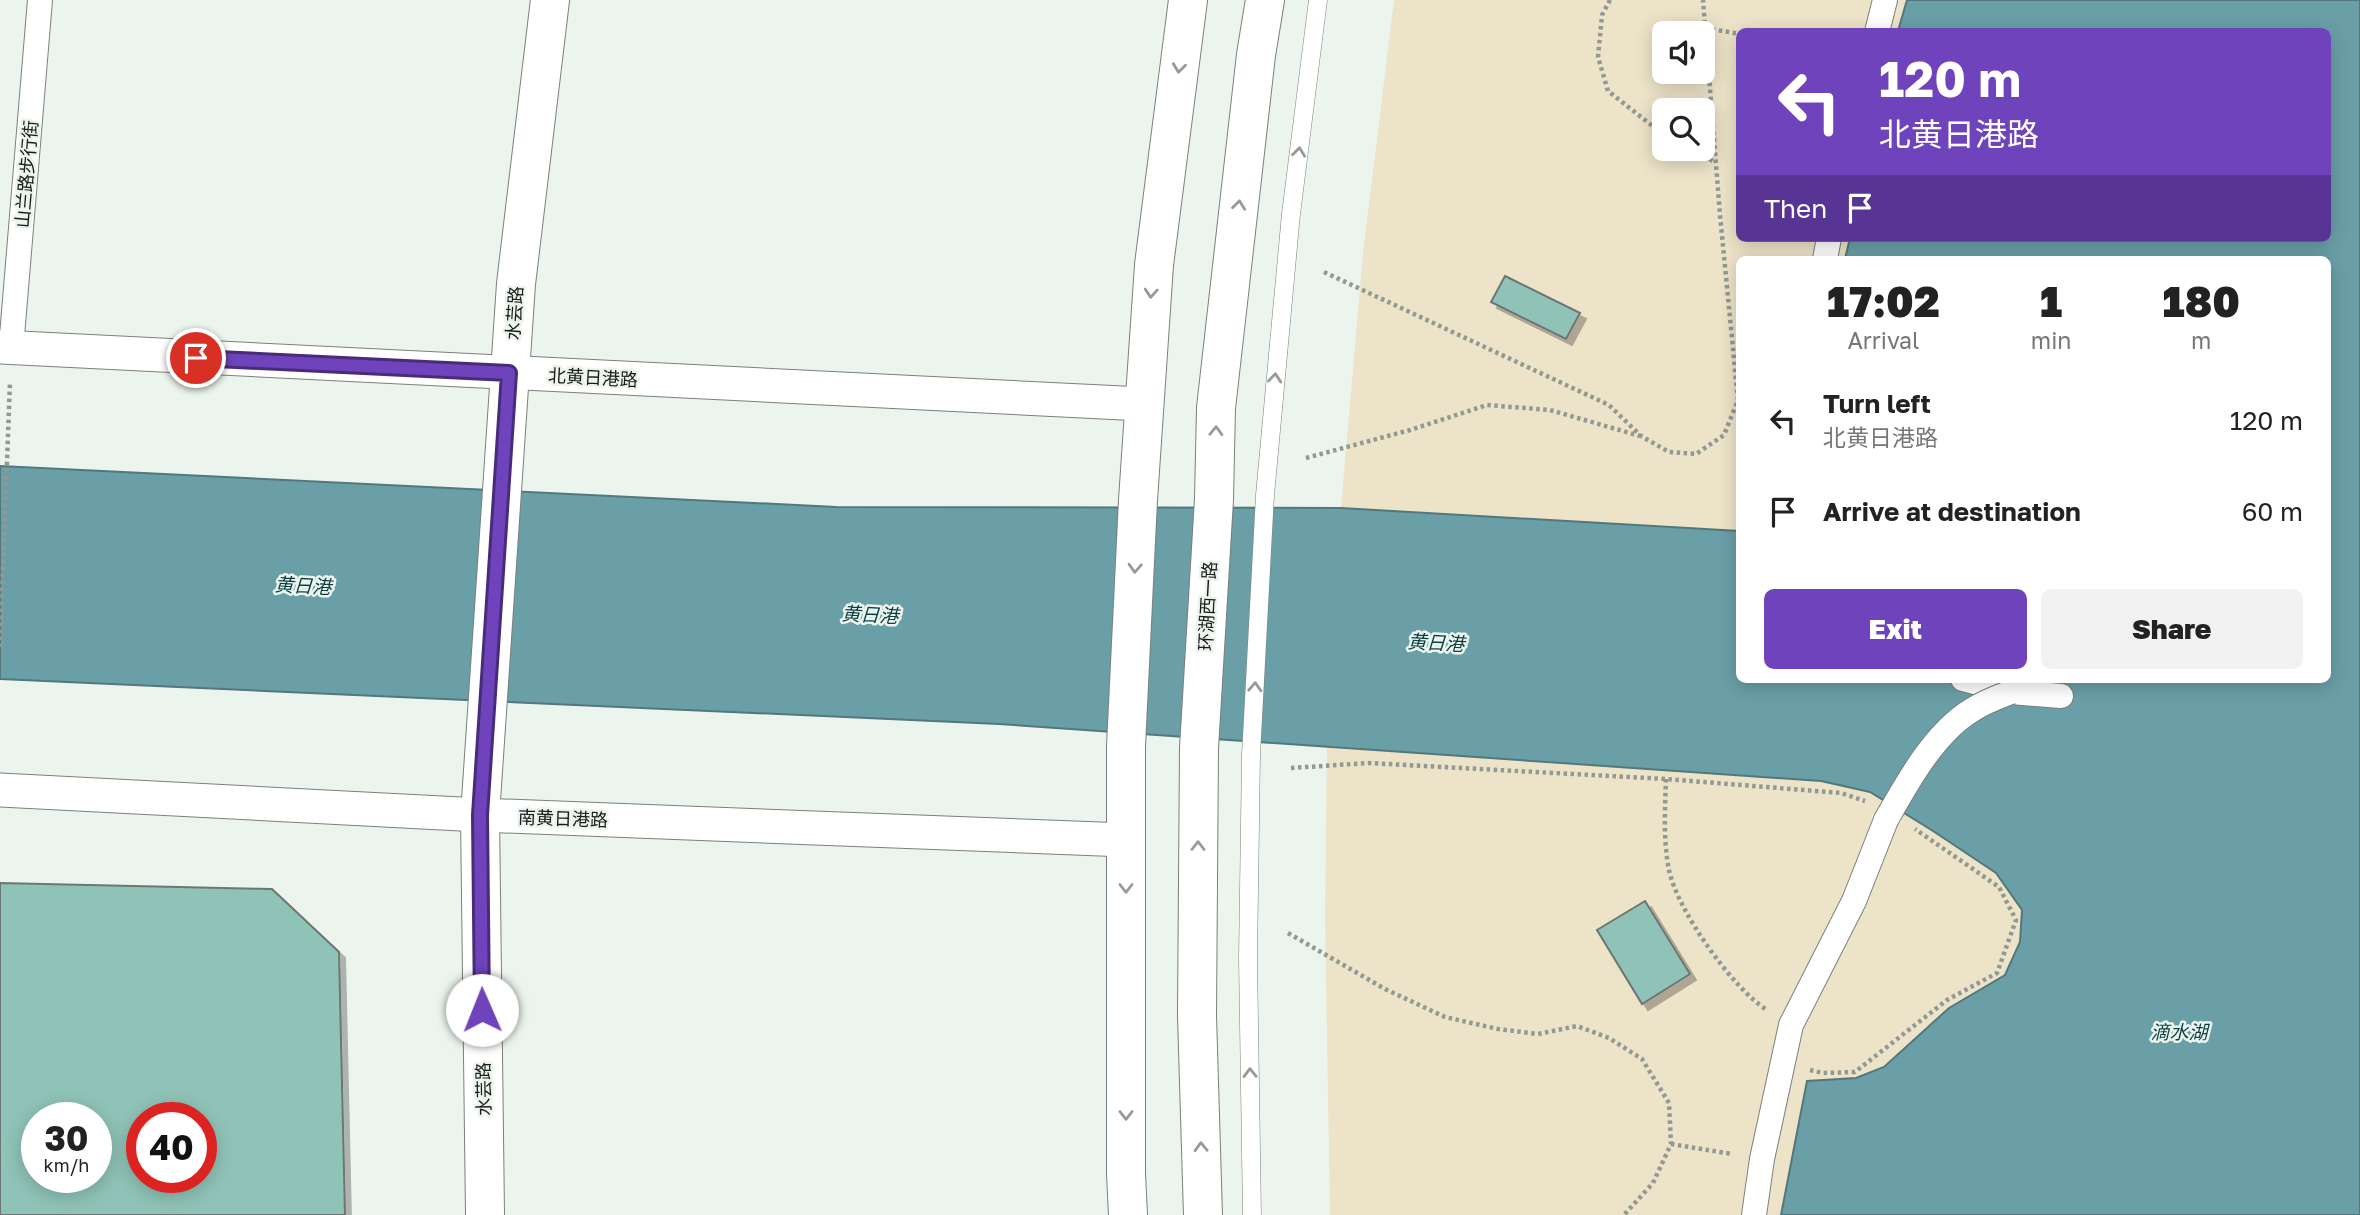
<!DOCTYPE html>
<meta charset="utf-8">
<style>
body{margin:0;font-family:"Golos Text","Noto Sans SC",sans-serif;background:#f2f2f2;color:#222;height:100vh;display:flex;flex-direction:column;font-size:26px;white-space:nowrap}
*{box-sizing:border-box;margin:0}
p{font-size:23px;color:#767676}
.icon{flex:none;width:38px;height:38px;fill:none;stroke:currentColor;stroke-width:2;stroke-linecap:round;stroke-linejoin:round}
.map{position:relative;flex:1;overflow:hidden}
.drawer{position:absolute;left:1736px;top:256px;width:595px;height:427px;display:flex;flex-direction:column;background:#fff;border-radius:10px;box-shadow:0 4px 18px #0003}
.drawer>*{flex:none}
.top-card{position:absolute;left:1736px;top:28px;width:595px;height:214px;border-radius:10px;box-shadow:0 4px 18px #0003;background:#6f43bb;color:#fff;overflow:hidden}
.tools{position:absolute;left:1652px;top:21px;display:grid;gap:14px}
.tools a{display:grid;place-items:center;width:63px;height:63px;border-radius:10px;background:#fff;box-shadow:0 4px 18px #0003;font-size:35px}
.speed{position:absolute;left:21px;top:1102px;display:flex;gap:14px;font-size:35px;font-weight:700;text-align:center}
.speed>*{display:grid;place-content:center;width:91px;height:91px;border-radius:50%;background:#fff;box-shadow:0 4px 18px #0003;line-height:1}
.speed small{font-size:18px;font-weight:400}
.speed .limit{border:10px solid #d22;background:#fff;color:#111}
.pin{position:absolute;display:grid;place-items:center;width:60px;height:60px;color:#fff;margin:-30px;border:4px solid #fff;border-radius:50%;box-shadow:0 2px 7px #0007}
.me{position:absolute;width:77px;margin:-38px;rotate:359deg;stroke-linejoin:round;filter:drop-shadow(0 0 5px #0008)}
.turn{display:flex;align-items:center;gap:24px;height:147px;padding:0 28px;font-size:32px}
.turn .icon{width:91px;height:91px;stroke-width:2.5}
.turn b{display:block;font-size:49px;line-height:60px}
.then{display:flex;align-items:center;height:66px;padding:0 28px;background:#0003;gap:14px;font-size:26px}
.eta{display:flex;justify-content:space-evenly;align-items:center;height:119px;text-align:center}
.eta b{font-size:42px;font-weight:800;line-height:49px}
.action{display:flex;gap:14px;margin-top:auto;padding:14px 28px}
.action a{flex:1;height:80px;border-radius:10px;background:#6f43bb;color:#fff;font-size:28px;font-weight:800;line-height:80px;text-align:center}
.action a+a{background:#f2f2f2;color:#222}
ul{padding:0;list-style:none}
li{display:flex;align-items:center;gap:21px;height:91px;padding:0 28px}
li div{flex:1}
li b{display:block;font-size:26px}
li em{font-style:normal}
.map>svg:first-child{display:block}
</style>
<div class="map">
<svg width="2360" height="1215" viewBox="0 0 2360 1215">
<defs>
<filter id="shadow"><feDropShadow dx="6" dy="6" stdDeviation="0" flood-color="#0004"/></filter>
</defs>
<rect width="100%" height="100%" fill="#ecf5ed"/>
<g fill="#ede3c8" fill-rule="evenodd">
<path d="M1394 0H1907L1898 31 1740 32V238H1850L1845 259H1740L1739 531 1341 508 1363 253ZM1664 33H1703V72H1664ZM1664 110H1703V149H1664Z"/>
<polygon points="1327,747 1821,781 1870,792 1933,831 1996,873 2022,910 2020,942 2005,975 1949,1008 1884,1067 1856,1078 1807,1081 1781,1215 1330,1215 1325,918"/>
</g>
<polygon fill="#6a9fa7" stroke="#52787c" stroke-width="2" points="1907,0 2360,0 2360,1215 1781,1215 1807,1081 1856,1078 1884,1067 1949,1008 2005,975 2020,942 2022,910 1996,873 1933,831 1870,792 1821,781 999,724 0,679 0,466 836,507 1341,508 1739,531 1740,679 2328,679 2328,259 1845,259 1850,238 2328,238 2328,32 1898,31"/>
<g fill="#90c3b7" stroke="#6c7774" stroke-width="2" fill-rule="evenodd" filter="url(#shadow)">
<polygon points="1505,276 1580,313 1566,339 1491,302"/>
<path d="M0 883 272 889 339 952 345 1215H0ZM37 1118H96V1178H37ZM142 1118H201V1178H142Z"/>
<polygon points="1645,901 1690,974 1642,1004 1597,930"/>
</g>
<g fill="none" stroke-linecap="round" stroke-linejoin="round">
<defs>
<polyline id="service" points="1252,1215 1248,959 1251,755 1265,495 1291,214 1318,0"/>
<g id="pedestrian">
<polyline points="1877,32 1885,0"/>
<polyline points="1825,259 1829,238"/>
<polyline points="11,348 40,0"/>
<polyline points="1963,679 2011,692 2061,696"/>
<polyline points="1754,1215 1762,1159 1791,1025 1854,901 1886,820"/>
</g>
<g id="minor">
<polyline points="0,347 1143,404"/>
<polyline points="0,790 480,815 1126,840"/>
</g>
<polyline id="tertiary" points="485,1215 480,815 516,284 550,0"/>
<g id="secondary">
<polyline points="1128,1215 1126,1174 1126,746 1138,500 1154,265 1188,0"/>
<polyline points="1203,1215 1197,1016 1199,748 1214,499 1216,408 1256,55 1265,0"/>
</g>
</defs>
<use href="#service" stroke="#79817a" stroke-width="19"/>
<use href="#pedestrian" stroke="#79817a" stroke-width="26"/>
<use href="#minor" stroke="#79817a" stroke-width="35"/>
<use href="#tertiary" stroke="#79817a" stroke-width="40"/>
<use href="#secondary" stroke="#79817a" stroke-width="40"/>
<g stroke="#929993" stroke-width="4.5" stroke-dasharray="3.5 3.5" stroke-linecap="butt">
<polyline points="1610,0 1602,15 1598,57 1608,91 1664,135"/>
<polyline points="1705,28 1740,34"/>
<polyline points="1691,149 1715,162"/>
<polyline points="1324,272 1609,405 1641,436 1669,452 1696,454 1724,435 1738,400 1720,215 1703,0"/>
<polyline points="1306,458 1410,430 1487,405 1550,410 1640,436"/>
<polyline points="0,647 10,382"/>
<polyline points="1291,768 1368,763 1666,779 1841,793 1865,801"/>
<path d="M1666 779C1665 809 1663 840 1669 870 1677 910 1733 989 1767 1010"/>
<polyline points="1288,933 1385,989 1445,1017 1498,1029 1538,1034 1577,1026 1609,1038 1642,1059 1669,1103 1671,1144 1653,1183 1624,1215"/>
<polyline points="1810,1070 1823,1073 1855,1072 1947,1000 1997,973 2016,920 1999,887 1915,829"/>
<polyline points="1671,1144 1732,1154"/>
</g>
<use href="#service" stroke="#fff" stroke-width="18"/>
<use href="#pedestrian" stroke="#fff" stroke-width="24"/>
<use href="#minor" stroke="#fff" stroke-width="33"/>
<use href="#tertiary" stroke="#fff" stroke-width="38"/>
<use href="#secondary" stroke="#fff" stroke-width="38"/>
<defs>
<path id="pedestrian-bridge" d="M1886 820C1907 783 1934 733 1972 710 1984 702 1998 697 2011 692"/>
</defs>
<use href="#pedestrian-bridge" stroke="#79817a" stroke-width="26" stroke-linecap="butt"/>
<use href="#pedestrian-bridge" stroke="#fff" stroke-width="24"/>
</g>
<defs><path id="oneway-chevron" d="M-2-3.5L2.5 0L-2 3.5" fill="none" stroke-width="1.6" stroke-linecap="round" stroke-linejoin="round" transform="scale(1.75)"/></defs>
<g stroke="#989998">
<use href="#oneway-chevron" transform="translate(1179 68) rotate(97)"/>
<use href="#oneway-chevron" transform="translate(1299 152) rotate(-83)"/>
<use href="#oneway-chevron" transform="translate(1239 205) rotate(-83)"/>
<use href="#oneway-chevron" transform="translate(1151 293) rotate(94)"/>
<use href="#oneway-chevron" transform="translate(1275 378) rotate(-85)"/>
<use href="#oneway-chevron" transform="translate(1216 431) rotate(-88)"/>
<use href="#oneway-chevron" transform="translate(1135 568) rotate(93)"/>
<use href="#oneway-chevron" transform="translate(1255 687) rotate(-87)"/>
<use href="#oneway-chevron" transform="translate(1198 846) rotate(-90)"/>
<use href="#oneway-chevron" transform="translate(1126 888) rotate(90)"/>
<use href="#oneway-chevron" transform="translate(1250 1073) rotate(-91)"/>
<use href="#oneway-chevron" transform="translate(1126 1115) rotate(90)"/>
<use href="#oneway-chevron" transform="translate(1201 1147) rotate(-92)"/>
</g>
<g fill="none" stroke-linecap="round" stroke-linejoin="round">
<defs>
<polyline id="route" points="196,358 509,373 480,815 482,1010"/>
</defs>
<use href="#route" stroke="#482c7a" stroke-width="18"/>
<use href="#route" stroke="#6f43bb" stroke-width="12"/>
</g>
<g text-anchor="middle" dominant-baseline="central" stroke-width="5" stroke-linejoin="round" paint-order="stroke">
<g font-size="18" fill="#191c19" stroke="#ecf5ed">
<text transform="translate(26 174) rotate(-85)">山兰路步行街</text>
<text transform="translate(514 313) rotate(-86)">水芸路</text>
<text transform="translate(593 377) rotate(3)">北黄日港路</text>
<text transform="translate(1207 606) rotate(-87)">环湖西一路</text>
<text transform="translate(563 818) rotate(2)">南黄日港路</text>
<text transform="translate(483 1089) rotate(-91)">水芸路</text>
</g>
<g font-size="19" font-style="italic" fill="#0b3e44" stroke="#ecf5ed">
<text transform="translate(303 585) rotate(3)">黄日港</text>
<text transform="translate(870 614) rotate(3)">黄日港</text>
<text transform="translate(1436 642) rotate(3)">黄日港</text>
<text x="2179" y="1031">滴水湖</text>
</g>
</g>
</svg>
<div class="tools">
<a><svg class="icon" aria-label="sound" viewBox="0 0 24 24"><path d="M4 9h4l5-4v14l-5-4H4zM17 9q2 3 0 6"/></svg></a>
<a><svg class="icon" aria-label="search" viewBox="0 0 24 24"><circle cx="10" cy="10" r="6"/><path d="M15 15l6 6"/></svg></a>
</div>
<div class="speed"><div>30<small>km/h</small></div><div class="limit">40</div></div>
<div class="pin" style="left:196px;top:358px;background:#d93025"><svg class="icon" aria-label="arrive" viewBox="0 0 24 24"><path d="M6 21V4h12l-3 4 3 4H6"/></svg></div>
<svg class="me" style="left:482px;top:1010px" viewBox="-20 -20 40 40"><circle r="19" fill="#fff"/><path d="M0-13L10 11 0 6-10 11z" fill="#6f43bb"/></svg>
<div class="top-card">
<div class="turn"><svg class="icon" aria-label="left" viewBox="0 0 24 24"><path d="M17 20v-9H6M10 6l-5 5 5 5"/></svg><div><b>120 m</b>北黄日港路</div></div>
<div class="then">Then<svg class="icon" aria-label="arrive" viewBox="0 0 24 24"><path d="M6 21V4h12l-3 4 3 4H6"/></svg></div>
</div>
<section class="drawer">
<div class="eta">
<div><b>17:02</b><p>Arrival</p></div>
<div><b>1</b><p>min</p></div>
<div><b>180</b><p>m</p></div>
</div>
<ul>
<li><svg class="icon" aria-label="left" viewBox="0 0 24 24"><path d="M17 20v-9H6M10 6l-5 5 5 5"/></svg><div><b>Turn left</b><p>北黄日港路</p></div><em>120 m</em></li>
<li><svg class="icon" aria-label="arrive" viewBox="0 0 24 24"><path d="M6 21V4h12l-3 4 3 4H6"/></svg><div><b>Arrive at destination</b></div><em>60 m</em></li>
</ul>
<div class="action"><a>Exit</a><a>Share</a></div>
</section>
</div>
